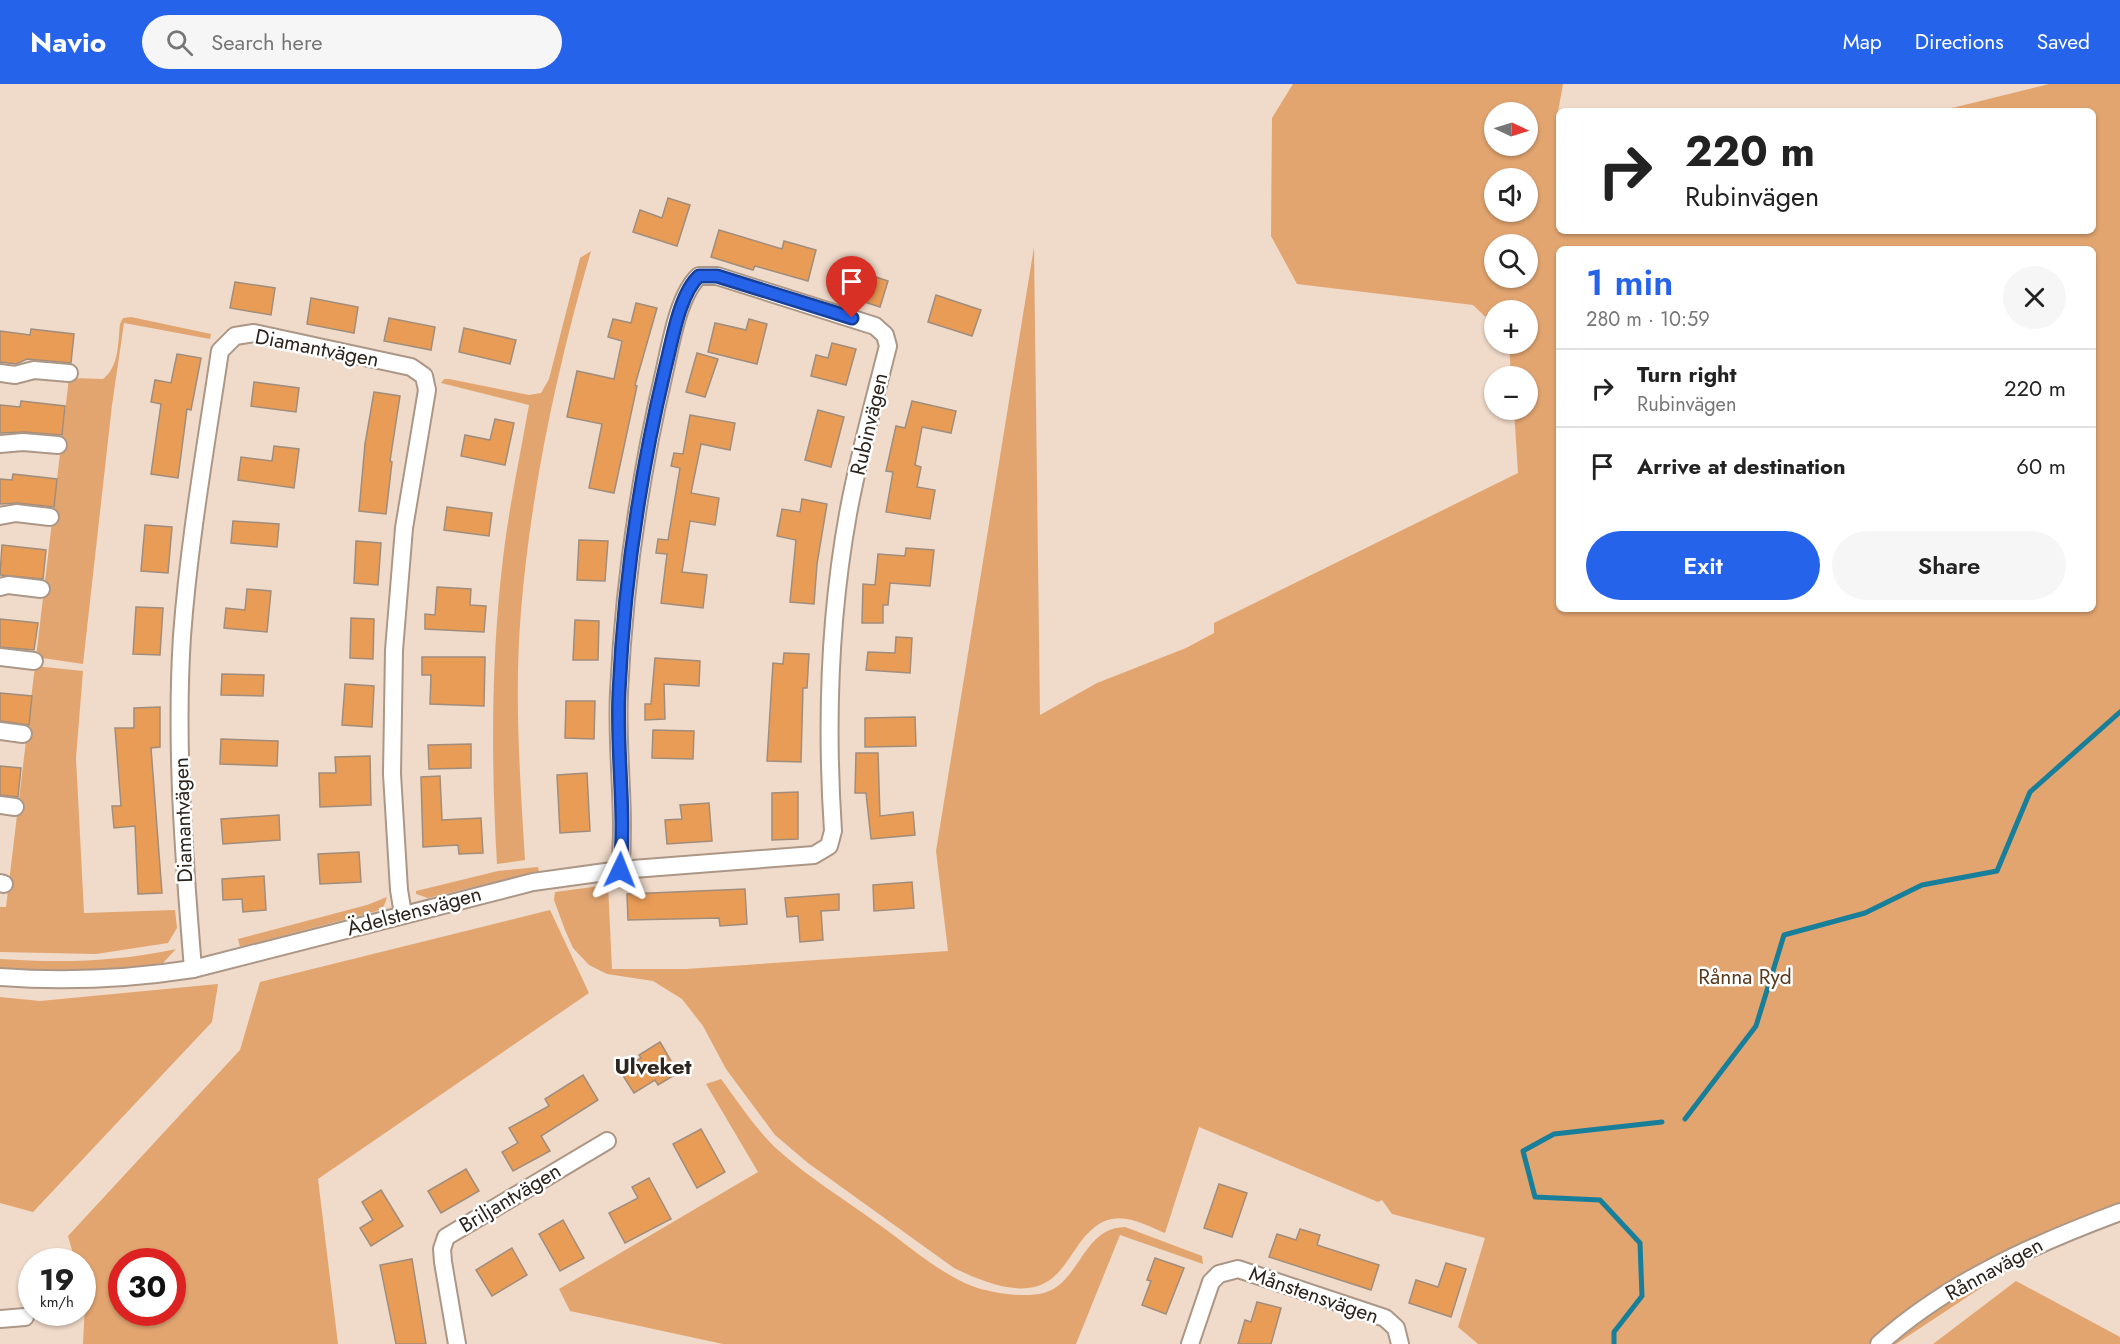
<!DOCTYPE html>
<meta charset="utf-8">
<style>
body{margin:0;font-family:Jost,sans-serif;background:#f6f6f6;color:#222;height:100vh;display:flex;flex-direction:column;font-size:22px;white-space:nowrap}
*{box-sizing:border-box;margin:0}
p{font-size:20px;color:#767676}
.icon{flex:none;width:33px;height:33px;fill:none;stroke:currentColor;stroke-width:2;stroke-linecap:round;stroke-linejoin:round}
.map{position:relative;flex:1;overflow:hidden}
.panel{position:absolute;left:1556px;top:162px;width:540px;height:366px;display:flex;flex-direction:column;background:#fff;border-radius:9px;box-shadow:0 2px 4px #0004}
.panel>*{flex:none}
.banner{position:absolute;left:1556px;top:24px;width:540px;height:126px;border-radius:9px;box-shadow:0 2px 4px #0004;background:#fff;color:#222;overflow:hidden}
.needle{width:39px;rotate:94deg}
.fabs{position:absolute;left:1484px;top:18px;display:grid;gap:12px}
.fabs a{display:grid;place-items:center;width:54px;height:54px;border-radius:50%;background:#fff;box-shadow:0 2px 4px #0004;font-size:30px}
.speed{position:absolute;left:18px;top:1164px;display:flex;gap:12px;font-size:30px;font-weight:700;text-align:center}
.speed>*{display:grid;place-content:center;width:78px;height:78px;border-radius:50%;background:#fff;box-shadow:0 2px 4px #0004;line-height:1}
.speed small{font-size:15px;font-weight:400}
.speed .limit{border:9px solid #d22;background:#fff;color:#111}
.pin{position:absolute;display:grid;place-items:center;width:51px;height:51px;color:#fff;margin:-62px -26px;border-radius:50% 50% 50% 0;rotate:-45deg;box-shadow:0 0 6px #0007}
.pin .icon{rotate:45deg}
.me{position:absolute;width:66px;margin:-33px;rotate:2deg;stroke-linejoin:round;filter:drop-shadow(0 0 4px #0008)}
.turn{display:flex;align-items:center;gap:21px;height:126px;padding:0 30px;font-size:27px}
.turn .icon{width:78px;height:78px;stroke-width:2.5}
.turn b{display:block;font-size:42px;line-height:51px}
.round{display:grid;place-items:center;flex:none;width:63px;height:63px;border-radius:32px;background:#f6f6f6}
.overview{display:flex;align-items:center;justify-content:space-between;height:102px;padding:0 30px}
h1{font-size:36px;font-weight:600;line-height:45px;color:#2563eb}
.action{display:flex;gap:12px;margin-top:auto;padding:12px 30px}
.action a{flex:1;height:69px;border-radius:36px;background:#2563eb;color:#fff;font-size:24px;font-weight:600;line-height:69px;text-align:center}
.action a+a{background:#f6f6f6;color:#222}
ul{padding:0;list-style:none}
li{display:flex;align-items:center;gap:18px;height:78px;padding:0 30px;border-top:2px solid #e0e0e0}
li div{flex:1}
li b{display:block;font-size:22px}
li em{font-style:normal}
header{display:flex;align-items:center;gap:36px;box-sizing:border-box;height:84px;padding:0 30px;background:#2563eb;color:#fff}
header strong{font-size:28px}
nav{display:flex;gap:33px;margin-inline-start:auto;font-size:21px}
.search{width:420px;height:54px;background:#f6f6f6;display:flex;align-items:center;gap:15px;box-sizing:border-box;padding:0 21px;border-radius:33px;color:#767676;font-size:22px}
.map>svg:first-child{display:block}
</style>
<header>
<strong>Navio</strong>
<div class="search"><svg class="icon" aria-label="search" viewBox="0 0 24 24"><circle cx="10" cy="10" r="6"/><path d="M15 15l6 6"/></svg>Search here</div>
<nav><a>Map</a><a>Directions</a><a>Saved</a></nav>
</header>
<div class="map">
<svg width="2120" height="1260" viewBox="0 0 2120 1260">
<rect width="100%" height="100%" fill="#f0dac9"/>
<g fill="#e2a570" fill-rule="evenodd">
<path d="M1293 0H1563L1556 39 1558 41V147H2092V27H1940L2049 0H2120V1136L2058 1153 1896 1260H1478L1458 1243 1485 1154 1392 1130 1382 1116 1378 1118 1199 1043 1165 1149C1150 1143 1129 1131 1112 1135 1098 1137 1085 1151 1077 1163 1069 1174 1062 1187 1051 1195 1024 1216 981 1197 954 1184L808 1079 775 1051 726 985 703 942 682 915 653 897 607 890 589 881 573 864 565 846 554 816 555 808 608 801 612 885H686L948 867 936 767 1034 163 1040 631 1097 599 1186 564 1214 549V539L1518 389 1514 326H1527V292H1511L1509 260H1527V226H1494V241L1473 221 1297 200 1271 152 1272 34ZM1494 28H1527V62H1494ZM1494 94H1527V128H1494ZM1494 160H1527V194H1494ZM1558 165H2092V525H1558Z"/>
<path d="M591 167C557 284 531 406 521 527 514 610 520 694 525 776L497 780C491 678 491 575 503 474 509 423 520 372 529 321L441 299 444 295H449L529 311 541 309 549 295 580 174Z"/>
<path d="M131 233 211 250 210 255 124 239 112 321 83 580 36 573 69 294 103 295C119 283 118 259 120 240L123 234Z"/>
<polygon points="35,582 83,587 76,674 84,829 175,826 177,844 168,859 96,870 0,868 0,823 6,823"/>
<polygon points="538,783 539,787 428,814 416,810 416,807 498,787"/>
<polygon points="387,813 384,822 377,827 240,863 238,855 367,821"/>
<path d="M550 826 589 909 318 1095 338 1260H83L85 1220 82 1178 75 1177 68 1152 240 966 260 898ZM122 1178H172V1228H122Z"/>
<path d="M176 865 163 879 146 882 67 887 0 884V875C60 879 117 878 176 865Z"/>
<polygon points="218,900 212,938 33,1128 0,1119 0,913 40,917"/>
<path d="M721 995C739 1019 756 1046 778 1066 809 1094 847 1117 881 1142 909 1162 939 1189 972 1202 991 1209 1023 1214 1044 1209 1081 1198 1082 1144 1125 1143L1202 1172 1203 1180 1120 1151 1076 1260H723L570 1227 559 1205 758 1088 706 1000Z"/>
<polygon points="2016,1197 2120,1253 2120,1260 1933,1260"/>
</g>
<g fill="none" stroke-linecap="round" stroke-linejoin="round">
<g stroke="#177f9a" stroke-width="5">
<polyline points="1685,1035 1756,942 1784,851 1865,829 1922,801 1997,787 2030,708 2120,628"/>
<polyline points="1614,1260 1614,1248 1642,1212 1640,1159 1600,1116 1535,1113 1523,1067 1554,1050 1662,1038"/>
</g>
</g>
<g fill="#e89c56" stroke="#a18d7c" stroke-width="1.5">
<polygon points="668,114 690,121 677,162 633,148 640,126 662,134"/>
<polygon points="719,146 782,165 784,157 816,166 808,197 755,182 753,186 711,173"/>
<polygon points="852,185 888,197 880,223 843,211"/>
<polygon points="235,198 275,204 271,231 230,224"/>
<polygon points="936,211 981,226 972,252 928,238"/>
<polygon points="311,214 358,223 354,249 307,240"/>
<polygon points="636,219 657,224 635,301 637,302 614,409 589,404 602,340 567,333 577,287 614,295 622,257 608,253 613,235 631,239"/>
<polygon points="389,234 435,243 431,266 384,257"/>
<polygon points="749,235 767,240 757,280 708,268 715,239 746,246"/>
<polygon points="464,244 516,256 510,280 459,268"/>
<polygon points="31,245 74,250 71,279 27,275 16,280 0,278 0,247 30,251"/>
<polygon points="832,259 856,265 846,301 811,292 816,271 828,274"/>
<polygon points="697,269 718,275 705,313 686,308"/>
<polygon points="177,270 201,274 191,326 187,325 178,394 151,390 161,320 151,318 155,296 171,299"/>
<polygon points="254,298 299,304 296,328 251,322"/>
<polygon points="374,308 400,312 390,377 392,378 386,430 359,427 365,360"/>
<polygon points="21,317 65,322 62,351 24,348 0,349 0,321 20,323"/>
<polygon points="912,317 956,327 951,349 922,343 915,381 921,383 917,403 935,406 930,435 886,428 893,388 886,387 896,342 905,344"/>
<polygon points="818,326 844,333 831,383 805,376"/>
<polygon points="690,331 735,339 730,366 701,360 691,409 719,414 715,441 690,437 682,488 707,491 703,524 661,519 667,470 656,469 658,455 668,456 680,384 671,382 674,369 683,370"/>
<polygon points="495,335 514,339 505,381 461,372 465,351 490,356"/>
<polygon points="274,362 299,365 294,404 238,396 241,373 272,377"/>
<polygon points="13,390 57,395 54,423 17,419 0,420 0,395 12,396"/>
<polygon points="802,415 827,420 817,480 814,520 790,518 796,456 777,452 782,425 800,428"/>
<polygon points="447,423 492,429 489,452 444,446"/>
<polygon points="233,437 279,440 277,463 231,459"/>
<polygon points="145,441 172,443 168,489 141,487"/>
<polygon points="579,456 608,457 605,497 577,496"/>
<polygon points="356,457 381,459 378,501 354,499"/>
<polygon points="2,461 46,466 43,495 0,491"/>
<polygon points="906,464 934,466 930,502 890,499 888,521 883,521 883,539 862,539 863,500 875,501 878,470 905,472"/>
<polygon points="437,503 471,505 470,521 486,522 484,548 425,545 425,530 435,531"/>
<polygon points="247,505 271,507 267,548 224,544 226,524 245,526"/>
<polygon points="136,523 163,524 160,571 133,570"/>
<polygon points="351,534 374,535 373,575 350,574"/>
<polygon points="0,535 38,539 34,566 0,563"/>
<polygon points="575,536 599,537 598,576 573,576"/>
<polygon points="896,553 912,554 910,589 866,586 868,568 895,569"/>
<polygon points="784,569 809,570 807,604 803,604 801,678 767,677 773,579 783,580"/>
<polygon points="422,573 485,573 484,622 430,620 431,591 422,591"/>
<polygon points="655,574 700,577 699,602 664,600 665,635 645,636 645,620 651,620"/>
<polygon points="222,590 264,591 263,612 221,611"/>
<polygon points="345,600 374,602 372,643 342,641"/>
<polygon points="0,609 32,612 29,641 0,637"/>
<polygon points="566,617 595,617 594,655 565,654"/>
<polygon points="160,623 160,663 151,664 162,809 138,810 135,742 114,744 112,722 121,722 115,644 134,644 134,624"/>
<polygon points="915,633 916,662 865,663 865,634"/>
<polygon points="653,646 694,647 693,675 652,674"/>
<polygon points="221,655 278,657 277,682 220,680"/>
<polygon points="471,660 471,684 429,685 428,661"/>
<polygon points="856,669 878,669 880,732 913,728 915,751 871,755 866,709 855,709"/>
<polygon points="370,672 371,721 320,723 319,689 336,689 335,673"/>
<polygon points="0,682 21,684 18,713 0,711"/>
<polygon points="587,689 590,747 560,749 557,691"/>
<polygon points="440,692 442,736 481,734 483,769 459,770 458,761 423,763 421,693"/>
<polygon points="798,708 798,755 772,756 772,709"/>
<polygon points="709,719 712,757 667,760 665,736 682,735 680,721"/>
<polygon points="279,731 280,756 223,760 221,735"/>
<polygon points="359,768 361,798 320,800 318,770"/>
<polygon points="264,792 266,826 243,828 242,815 223,816 222,795"/>
<polygon points="912,798 914,824 874,827 873,801"/>
<polygon points="745,805 747,840 720,842 719,834 628,836 627,810"/>
<polygon points="839,810 839,826 821,827 823,856 800,858 798,832 787,833 785,814"/>
<polygon points="660,958 678,989 658,1001 655,996 634,1009 620,987 641,974 639,971"/>
<polygon points="583,991 598,1016 541,1052 550,1067 513,1087 502,1068 518,1059 509,1044 549,1022 545,1015"/>
<polygon points="701,1045 725,1088 697,1104 673,1060"/>
<polygon points="466,1085 479,1107 441,1129 428,1107"/>
<polygon points="649,1094 671,1135 625,1159 609,1129 638,1114 632,1103"/>
<polygon points="1219,1100 1247,1109 1232,1153 1204,1144"/>
<polygon points="381,1106 403,1142 371,1162 360,1144 373,1136 362,1118"/>
<polygon points="563,1136 584,1174 560,1187 539,1150"/>
<polygon points="1300,1145 1320,1151 1317,1161 1379,1181 1371,1206 1269,1173 1277,1150 1296,1156"/>
<polygon points="512,1164 527,1191 492,1212 476,1186"/>
<polygon points="1155,1174 1184,1184 1166,1230 1142,1221 1151,1197 1147,1196"/>
<polygon points="412,1175 426,1260 396,1260 380,1181"/>
<polygon points="1446,1179 1466,1185 1451,1233 1409,1219 1416,1196 1438,1203"/>
<polygon points="1257,1218 1281,1224 1271,1260 1238,1260 1245,1236 1251,1238"/>
</g>
<g fill="none" stroke-linecap="round" stroke-linejoin="round">
<defs>
<g id="minor">
<polyline points="0,289 15,291 34,286 69,289"/>
<polyline points="0,360 23,358 58,361"/>
<polyline points="0,432 16,429 50,433"/>
<polyline points="0,503 8,501 41,505"/>
<polyline points="0,573 34,577"/>
<polyline points="0,647 23,650"/>
<polyline points="0,721 15,723"/>
<polyline points="0,799 4,800"/>
<path d="M193 885C184 774 175 663 182 552 189 457 206 361 220 267L235 252 254 249 411 283 424 292 427 306 404 444 394 566 392 690 399 806 403 830"/>
<path d="M0 893C65 898 128 895 193 885L533 798 620 786 814 771 829 762 833 747C826 642 829 535 848 430 858 374 874 318 888 262L885 251 875 242 717 192H699C679 210 671 258 665 285 640 391 624 500 619 608 616 667 626 727 620 786"/>
<polyline points="0,1235 25,1233"/>
<polyline points="457,1260 443,1178 442,1165 446,1153 607,1057"/>
<polyline points="1190,1260 1211,1198 1219,1190 1238,1185 1385,1234 1396,1244 1400,1260"/>
<path d="M1879 1260C1948 1198 2034 1160 2120 1128"/>
</g>
</defs>
<use href="#minor" stroke="#ac9787" stroke-width="20"/>
<use href="#minor" stroke="#fff" stroke-width="16"/>
</g>
<g fill="none" stroke-linecap="round" stroke-linejoin="round">
<defs>
<path id="route" d="M620 786C626 727 616 667 619 608 624 499 640 390 665 285 672 258 679 210 699 192H717L852 234"/>
</defs>
<use href="#route" stroke="#184099" stroke-width="15"/>
<use href="#route" stroke="#2563eb" stroke-width="10"/>
</g>
<g text-anchor="middle" dominant-baseline="central" stroke-width="5" stroke-linejoin="round" paint-order="stroke">
<g font-size="21" fill="#2c241d" stroke="#fff">
<text transform="translate(317 264) rotate(11)">Diamantvägen</text>
<text transform="translate(869 340) rotate(-77)">Rubinvägen</text>
<text transform="translate(183 736) rotate(-92)">Diamantvägen</text>
<text transform="translate(414 827) rotate(-15)">Ädelstensvägen</text>
<text transform="translate(510 1114) rotate(-31)">Briljantvägen</text>
<text transform="translate(1994 1185) rotate(-29)">Rånnavägen</text>
<text transform="translate(1314 1211) rotate(19)">Månstensvägen</text>
</g>
<g font-size="21" fill="#5a3a1d" stroke="#fff">
<text x="1745" y="893">Rånna Ryd</text>
</g>
<g font-size="22" font-weight="bold" fill="#2c241d" stroke="#fff">
<text x="653" y="982">Ulveket</text>
</g>
</g>
</svg>
<div class="fabs">
<a><svg class="needle" viewBox="-14 -14 28 28"><path d="M0-13l5 13h-10z" fill="#e53935"/><path d="M0 13l5-13h-10z" fill="#767676"/></svg></a>
<a><svg class="icon" aria-label="sound" viewBox="0 0 24 24"><path d="M4 9h4l5-4v14l-5-4H4zM17 9q2 3 0 6"/></svg></a>
<a><svg class="icon" aria-label="search" viewBox="0 0 24 24"><circle cx="10" cy="10" r="6"/><path d="M15 15l6 6"/></svg></a>
<a>+</a>
<a>−</a>
</div>
<div class="speed"><div>19<small>km/h</small></div><div class="limit">30</div></div>
<div class="pin" style="left:852px;top:234px;background:#d93025"><svg class="icon" aria-label="arrive" viewBox="0 0 24 24"><path d="M6 21V4h12l-3 4 3 4H6"/></svg></div>
<svg class="me" style="left:620px;top:786px" viewBox="-20 -20 40 40"><path d="M0-17L14 15 0 8-14 15z" fill="#2563eb" stroke="#fff" stroke-width="4"/></svg>
<div class="banner">
<div class="turn"><svg class="icon" aria-label="right" viewBox="0 0 24 24"><path d="M7 20v-9h11M14 6l5 5-5 5"/></svg><div><b>220 m</b>Rubinvägen</div></div>
</div>
<section class="panel">
<div class="overview"><div><h1>1 min</h1><p>280 m · 10:59</p></div><a class="round"><svg class="icon" aria-label="close" viewBox="0 0 24 24"><path d="M6 6l12 12M18 6L6 18"/></svg></a></div>
<ul>
<li><svg class="icon" aria-label="right" viewBox="0 0 24 24"><path d="M7 20v-9h11M14 6l5 5-5 5"/></svg><div><b>Turn right</b><p>Rubinvägen</p></div><em>220 m</em></li>
<li><svg class="icon" aria-label="arrive" viewBox="0 0 24 24"><path d="M6 21V4h12l-3 4 3 4H6"/></svg><div><b>Arrive at destination</b></div><em>60 m</em></li>
</ul>
<div class="action"><a>Exit</a><a>Share</a></div>
</section>
</div>
